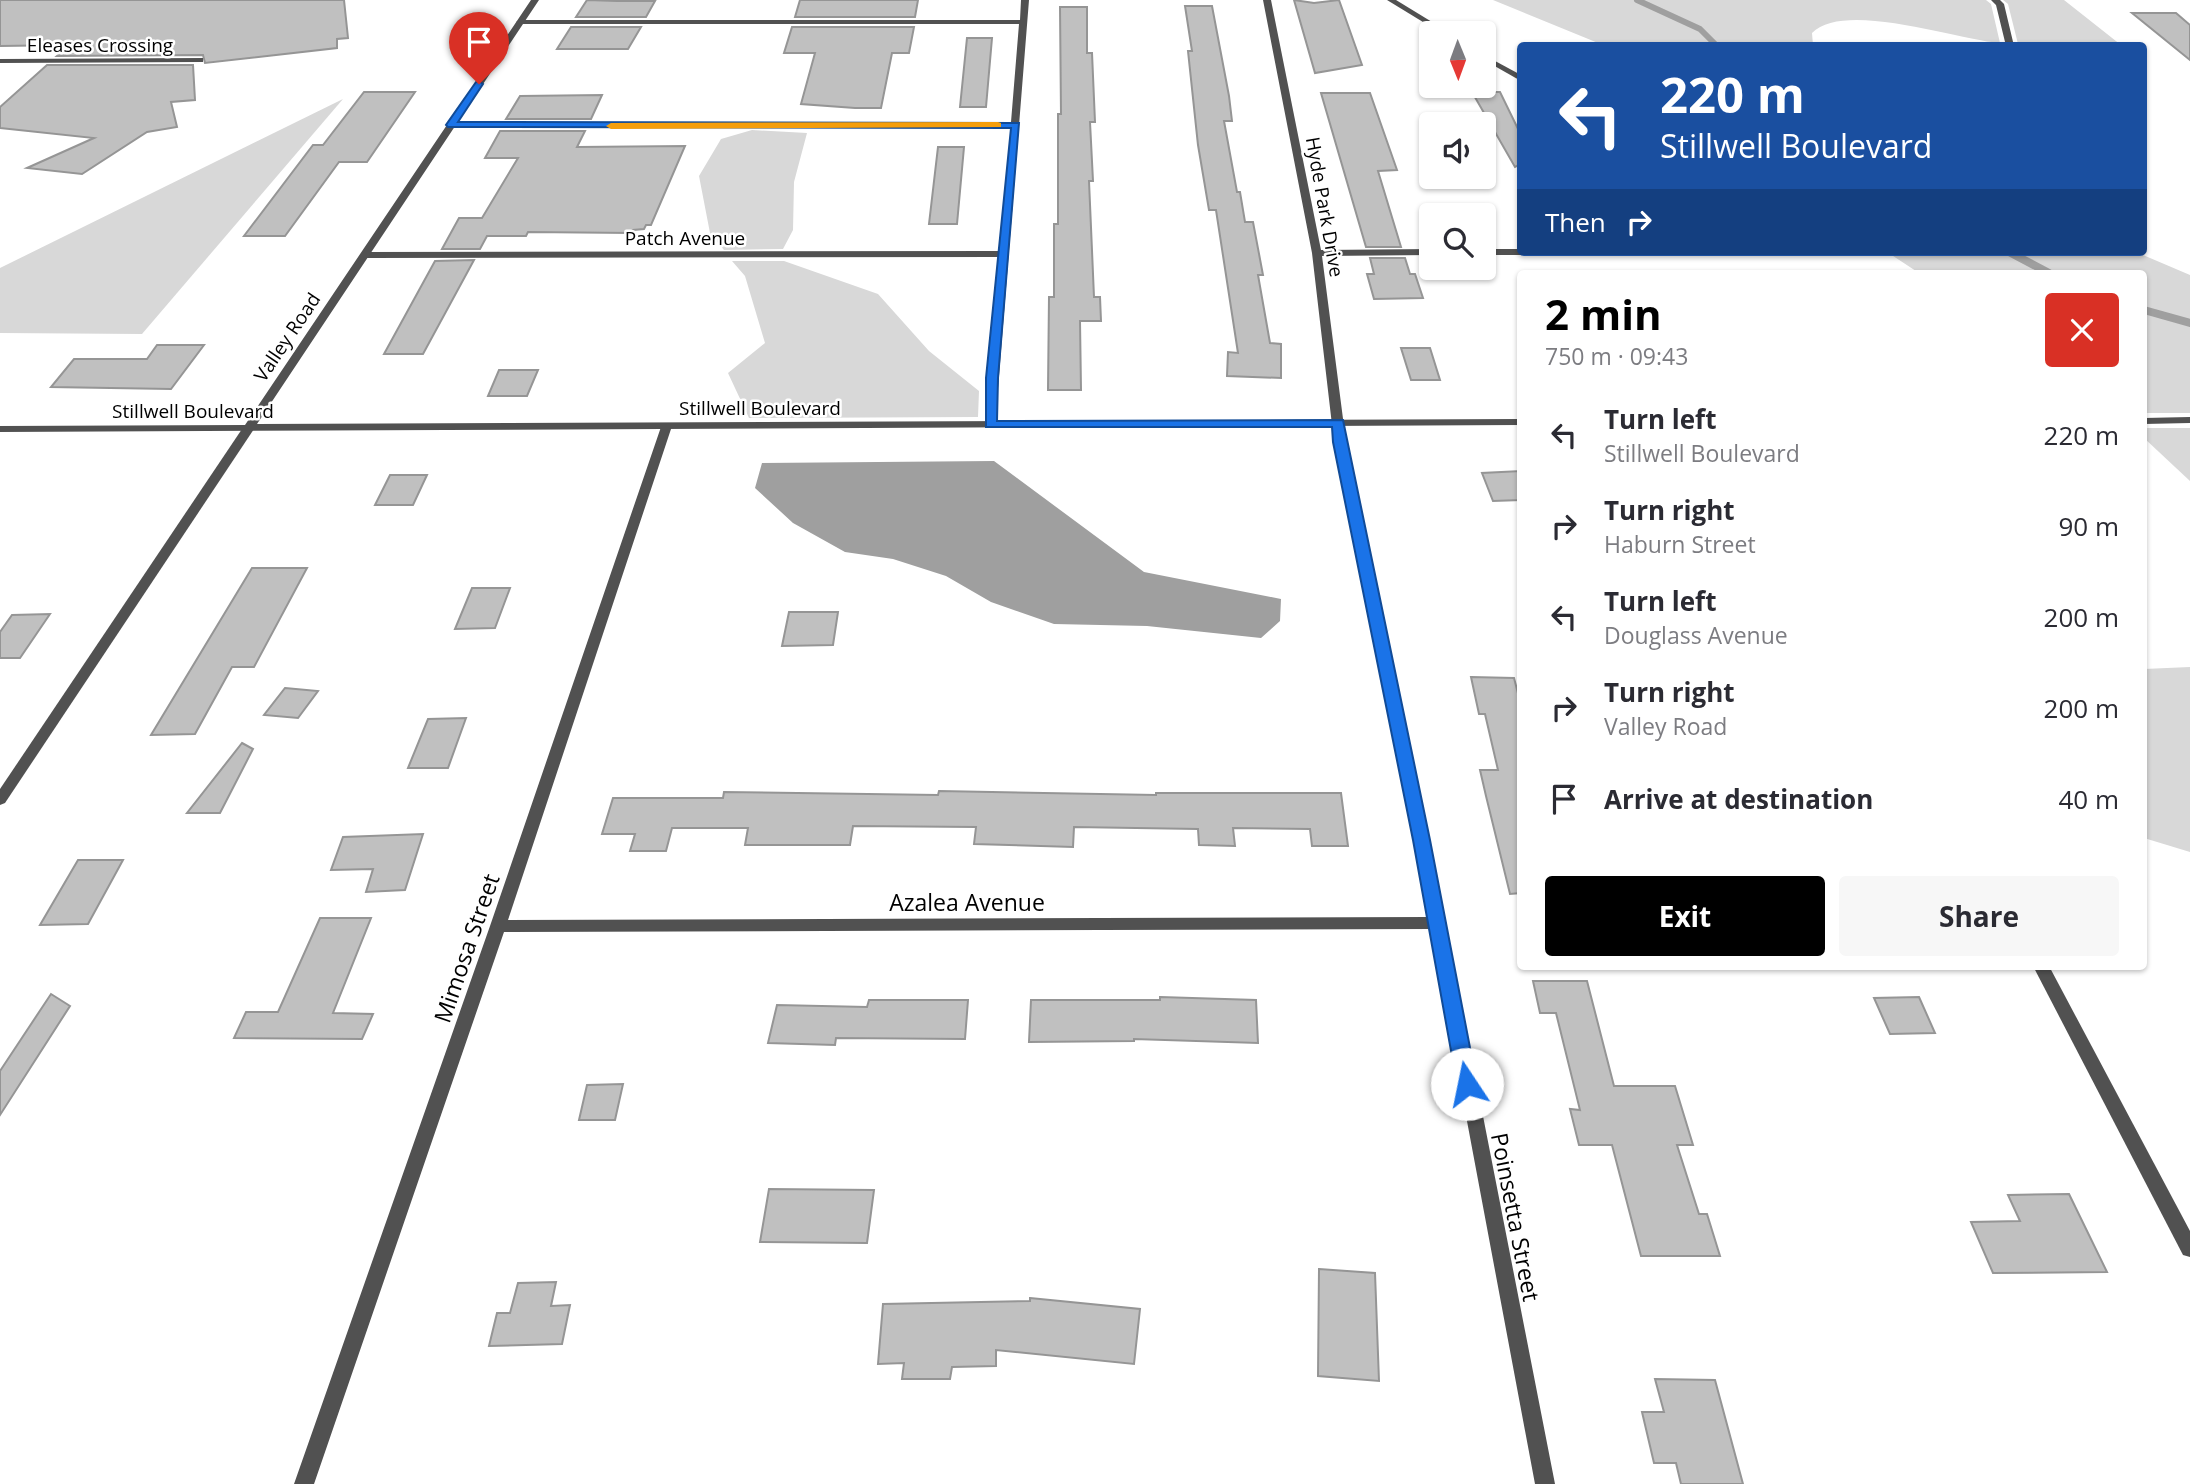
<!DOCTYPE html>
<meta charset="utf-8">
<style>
body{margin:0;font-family:"Open Sans",sans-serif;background:#f7f7f7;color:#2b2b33;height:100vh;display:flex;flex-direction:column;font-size:26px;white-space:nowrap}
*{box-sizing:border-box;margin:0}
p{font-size:23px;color:#7c7c81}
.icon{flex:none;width:38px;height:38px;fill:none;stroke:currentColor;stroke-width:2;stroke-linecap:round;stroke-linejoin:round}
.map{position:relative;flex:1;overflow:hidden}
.side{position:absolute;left:1517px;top:270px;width:630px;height:700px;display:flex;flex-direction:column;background:#fff;border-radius:7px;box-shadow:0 2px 5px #0004}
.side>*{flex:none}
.top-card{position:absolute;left:1517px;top:42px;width:630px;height:214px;border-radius:7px;box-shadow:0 2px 5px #0004;background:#1a4fa0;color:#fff;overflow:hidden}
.needle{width:46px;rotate:179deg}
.fabs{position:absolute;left:1419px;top:21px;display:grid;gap:14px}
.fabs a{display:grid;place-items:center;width:77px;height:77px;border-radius:7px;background:#fff;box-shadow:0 2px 5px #0004;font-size:35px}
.pin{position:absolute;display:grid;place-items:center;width:60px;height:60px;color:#fff;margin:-72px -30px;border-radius:50% 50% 50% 0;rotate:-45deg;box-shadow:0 0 7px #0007}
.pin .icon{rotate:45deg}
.me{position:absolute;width:77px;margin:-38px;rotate:349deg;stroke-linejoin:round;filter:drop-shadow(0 0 5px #0008)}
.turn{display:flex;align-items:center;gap:24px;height:147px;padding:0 28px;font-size:32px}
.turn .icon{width:91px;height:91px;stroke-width:2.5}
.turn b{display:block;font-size:49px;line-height:60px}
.then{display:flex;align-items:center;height:66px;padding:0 28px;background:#0003;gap:14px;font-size:26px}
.round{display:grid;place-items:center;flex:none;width:74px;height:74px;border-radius:7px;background:#f7f7f7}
.headline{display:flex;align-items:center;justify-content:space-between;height:119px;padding:0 28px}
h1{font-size:42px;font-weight:700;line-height:52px;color:#000}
.action{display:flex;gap:14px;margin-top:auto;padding:14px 28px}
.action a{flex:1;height:80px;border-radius:7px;background:#000;color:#fff;font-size:28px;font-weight:700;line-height:80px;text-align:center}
.action a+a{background:#f7f7f7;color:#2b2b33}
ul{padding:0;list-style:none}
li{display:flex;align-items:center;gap:21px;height:91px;padding:0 28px}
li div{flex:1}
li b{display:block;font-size:26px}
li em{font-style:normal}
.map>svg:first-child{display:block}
</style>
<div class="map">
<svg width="2190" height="1484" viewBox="0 0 2190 1484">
<rect width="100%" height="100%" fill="#fff"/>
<g fill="#d8d8d8">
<path d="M1493 0H1986L1991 4 2000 43C1958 40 1844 0 1812 33L1813 45H1603Z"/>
<polygon points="2003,0 2064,0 2121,45 2018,44 2008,4"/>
<polygon points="343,99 142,334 0,333 0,268"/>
<polygon points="752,130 807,133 794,182 793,230 783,249 724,250 710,233 699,176 721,139"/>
<polygon points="1887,252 2136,252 2190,275 2190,413 2144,413 2144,273 1919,273"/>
<polygon points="732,261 784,261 878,294 929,351 979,391 978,417 749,418 728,373 765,343 745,276"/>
<polygon points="2144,428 2190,428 2190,481 2144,438"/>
<polygon points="2190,667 2190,852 2144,838 2144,669"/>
</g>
<polygon fill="#9f9f9f" points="994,461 1144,572 1281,599 1280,621 1261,638 1147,626 1054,624 991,602 946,576 893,559 845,552 793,523 755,488 762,463"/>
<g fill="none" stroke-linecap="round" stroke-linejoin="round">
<polyline stroke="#9f9f9f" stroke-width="6" points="1637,0 1700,29 1717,46"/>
<g stroke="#9f9f9f" stroke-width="8">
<polyline points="2009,252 2049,273"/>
<polyline points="2144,310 2190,323"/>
</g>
</g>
<g fill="#c0c0c0" stroke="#959595" stroke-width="2">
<polygon points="0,0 344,0 348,38 337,39 337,48 205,63 203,55 57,56 70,45 0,46"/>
<polygon points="587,0 617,1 655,1 646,17 576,17"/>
<polygon points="800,0 918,0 915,17 795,17"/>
<polygon points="1294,0 1314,3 1339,0 1362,65 1315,73"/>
<polygon points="1185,6 1212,6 1229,96 1232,121 1224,121 1237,192 1240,192 1245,222 1253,222 1263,275 1258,275 1270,343 1281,344 1281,378 1227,376 1228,352 1238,353 1216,210 1209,210 1198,145 1188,51 1192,51"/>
<polygon points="1060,7 1087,7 1087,53 1092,53 1095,122 1090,122 1093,181 1089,181 1094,297 1100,297 1101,321 1080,321 1081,390 1048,390 1049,297 1054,297 1054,224 1058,224 1058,114 1061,114"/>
<polygon points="2132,13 2176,13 2190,25 2190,60"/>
<polygon points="571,27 641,27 628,49 557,49"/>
<polygon points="792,27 914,27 909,53 892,53 881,108 855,108 801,104 815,53 784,53"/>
<polygon points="967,38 992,38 986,107 960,107"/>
<polygon points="47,65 193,65 195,100 171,102 177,127 147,132 82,174 27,168 94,138 0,128 0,107"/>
<polygon points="364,92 415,92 367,162 339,162 285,236 244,236 313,145 323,145"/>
<polygon points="1472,92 1500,92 1521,135 1521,164 1515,167"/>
<polygon points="1321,93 1370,93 1397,170 1378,171 1401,247 1366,247"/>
<polygon points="602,95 591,119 506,119 520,96"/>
<polygon points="500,131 585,131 577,147 685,146 651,225 646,225 644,229 633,230 632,233 528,232 526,236 487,236 480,249 442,249 459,218 482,218 518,158 485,158"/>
<polygon points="938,147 964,147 957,224 929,224"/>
<polygon points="1370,258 1405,258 1410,274 1415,274 1423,298 1374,299 1367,274 1374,274"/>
<polygon points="474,260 423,354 384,354 435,261"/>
<polygon points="157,345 204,345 171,389 51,387 74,359 147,359"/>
<polygon points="1401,348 1430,348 1440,380 1411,380"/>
<polygon points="499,370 538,370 527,396 488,396"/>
<polygon points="1521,471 1521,500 1493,501 1482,473"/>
<polygon points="390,475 427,475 413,505 375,505"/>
<polygon points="252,568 307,568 254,667 232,667 195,734 151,735"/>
<polygon points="472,588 510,588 495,628 455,629"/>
<polygon points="789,612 838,612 833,645 782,646"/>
<polygon points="50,614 20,658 0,658 0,632 12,615"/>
<polygon points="1471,677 1514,678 1521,705 1521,893 1510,894 1486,796 1480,770 1498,770 1485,714 1479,714"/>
<polygon points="285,688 318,691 298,718 264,715"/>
<polygon points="466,718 448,768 408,768 428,719"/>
<polygon points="242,743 253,749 220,813 187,813"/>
<polygon points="939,791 1156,795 1156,793 1341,793 1348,846 1312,846 1310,829 1233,828 1235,846 1199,845 1198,829 1074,827 1073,847 974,844 976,827 853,826 850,845 745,845 748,828 672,828 666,851 630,851 635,834 602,834 613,798 723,798 724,792 938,795"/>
<polygon points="423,834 405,890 366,892 373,869 331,870 343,837"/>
<polygon points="78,860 123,860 88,924 40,925"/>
<polygon points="320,918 371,918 333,1013 373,1014 362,1039 234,1038 246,1012 278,1012"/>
<polygon points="1533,981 1587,981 1614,1086 1675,1086 1693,1145 1677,1145 1699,1214 1707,1214 1720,1256 1641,1256 1612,1145 1579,1145 1570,1109 1580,1110 1556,1013 1540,1013"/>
<polygon points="51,994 70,1006 0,1115 0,1071"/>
<polygon points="1160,997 1256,1000 1258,1043 1134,1039 1134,1041 1029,1042 1031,1000 1160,1000"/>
<polygon points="1919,997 1935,1033 1890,1034 1874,998"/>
<polygon points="869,1000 968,1000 965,1039 836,1038 835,1045 768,1043 777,1005 867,1007"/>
<polygon points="623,1084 615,1120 579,1120 587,1085"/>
<polygon points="769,1189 874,1190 867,1243 760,1242"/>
<polygon points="2069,1194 2107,1272 1993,1273 1971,1222 2020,1221 2008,1195"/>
<polygon points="1319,1269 1375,1273 1379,1381 1318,1376"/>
<polygon points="556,1282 551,1306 570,1305 562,1344 489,1346 497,1313 510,1313 518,1283"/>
<polygon points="1030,1298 1140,1309 1134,1364 996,1350 996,1366 952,1367 950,1379 902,1379 904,1363 878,1364 883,1304 1030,1301"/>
<polygon points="1655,1379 1715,1380 1743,1484 1681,1484 1676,1463 1654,1463 1642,1412 1664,1412"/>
</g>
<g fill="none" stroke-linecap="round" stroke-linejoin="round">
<g fill="#515151" fill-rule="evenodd">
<path d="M1021 0H1029L995 426 991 427 985 424C987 368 995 313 1000 257L365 258 360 255 365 252 1000 251 1011 128H451L447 125 451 122H1011L1019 24H520L516 22 520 20H1020Z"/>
<polygon points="1263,0 1271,0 1321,250 1432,249 1432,255 1322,256 1346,442 1429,840 1555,1484 1535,1484 1431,929 504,932 314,1484 294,1484 490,926 662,424 670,424 672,426 508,920 1429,917 1334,442 1312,253"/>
<polygon points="1387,0 1396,0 1450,33 1441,33"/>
<polygon points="1991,0 2000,0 2004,4 2014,46 2006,46 1996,5"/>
<polygon points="1484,55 1521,75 1521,81 1484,60"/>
<polygon points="203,58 203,62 200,62 0,63 0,59"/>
<polygon points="1484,249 1521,249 1521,252 1526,252 1521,255 1484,255"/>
<polygon points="248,426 254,429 5,803 0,805 0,789 242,429"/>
</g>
<g fill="#515151" fill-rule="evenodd">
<polygon points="531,0 539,0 257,424 1521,419 1521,425 0,432 0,426 245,425"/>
<polygon points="2190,417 2190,423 2144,424 2144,418"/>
<polygon points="2033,966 2049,966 2190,1231 2190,1257 2183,1255"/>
</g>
</g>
<polygon fill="#1a73e8" stroke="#114b97" stroke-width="2" points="479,81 483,84 458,122 1019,123 998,378 997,421 1343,420 1430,840 1477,1084 1474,1089 1467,1091 1460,1089 1457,1084 1413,840 1333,442 1332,427 986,427 986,378 1011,128 448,127 446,125 476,82"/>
<polygon fill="#f59e0b" points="998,122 1001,123 1001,127 611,129 606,126 611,123"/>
<g text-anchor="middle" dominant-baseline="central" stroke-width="5" stroke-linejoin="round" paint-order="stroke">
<g font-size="19" fill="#000" stroke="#fff">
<text x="100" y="45">Eleases Crossing</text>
<text transform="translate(1325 207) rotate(80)">Hyde Park Drive</text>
<text x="685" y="238">Patch Avenue</text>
<text transform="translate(287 337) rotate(-56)">Valley Road</text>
<text x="760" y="408">Stillwell Boulevard</text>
<text x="193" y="411">Stillwell Boulevard</text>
</g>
<g font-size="23" fill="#000" stroke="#fff">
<text x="967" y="902">Azalea Avenue</text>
<text transform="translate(466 948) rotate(-71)">Mimosa Street</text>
<text transform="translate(1516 1217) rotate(79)">Poinsetta Street</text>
</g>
</g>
</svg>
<div class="fabs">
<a><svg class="needle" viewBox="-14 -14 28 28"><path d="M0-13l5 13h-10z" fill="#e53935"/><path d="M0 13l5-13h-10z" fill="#7c7c81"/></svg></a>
<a><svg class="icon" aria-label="sound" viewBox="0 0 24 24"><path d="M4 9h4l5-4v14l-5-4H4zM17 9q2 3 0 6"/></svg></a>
<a><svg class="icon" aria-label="search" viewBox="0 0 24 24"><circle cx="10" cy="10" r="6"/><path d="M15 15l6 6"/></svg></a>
</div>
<div class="pin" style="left:479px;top:84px;background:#d93025"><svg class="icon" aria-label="arrive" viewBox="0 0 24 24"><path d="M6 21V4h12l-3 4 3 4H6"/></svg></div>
<svg class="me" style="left:1467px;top:1084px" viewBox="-20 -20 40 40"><circle r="19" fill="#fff"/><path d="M0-13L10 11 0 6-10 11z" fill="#1a73e8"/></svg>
<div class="top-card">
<div class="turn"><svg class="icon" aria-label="left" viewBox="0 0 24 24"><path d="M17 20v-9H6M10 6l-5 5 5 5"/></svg><div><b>220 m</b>Stillwell Boulevard</div></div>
<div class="then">Then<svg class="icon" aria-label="right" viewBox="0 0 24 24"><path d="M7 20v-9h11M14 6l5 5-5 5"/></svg></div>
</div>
<section class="side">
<div class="headline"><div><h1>2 min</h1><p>750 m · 09:43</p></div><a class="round" style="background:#d93025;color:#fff"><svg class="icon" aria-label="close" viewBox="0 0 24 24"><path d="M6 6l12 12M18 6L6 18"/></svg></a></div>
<ul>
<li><svg class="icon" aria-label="left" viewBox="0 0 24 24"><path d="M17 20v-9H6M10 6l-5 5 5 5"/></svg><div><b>Turn left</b><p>Stillwell Boulevard</p></div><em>220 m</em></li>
<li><svg class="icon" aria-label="right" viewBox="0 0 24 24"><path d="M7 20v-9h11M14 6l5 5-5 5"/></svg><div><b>Turn right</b><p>Haburn Street</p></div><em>90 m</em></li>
<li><svg class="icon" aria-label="left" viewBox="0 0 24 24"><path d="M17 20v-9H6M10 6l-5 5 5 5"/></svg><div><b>Turn left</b><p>Douglass Avenue</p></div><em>200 m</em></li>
<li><svg class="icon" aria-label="right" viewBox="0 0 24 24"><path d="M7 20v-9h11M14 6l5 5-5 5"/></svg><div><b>Turn right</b><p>Valley Road</p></div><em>200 m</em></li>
<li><svg class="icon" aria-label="arrive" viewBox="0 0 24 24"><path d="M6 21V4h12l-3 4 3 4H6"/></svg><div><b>Arrive at destination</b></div><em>40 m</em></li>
</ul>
<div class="action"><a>Exit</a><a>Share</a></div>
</section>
</div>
